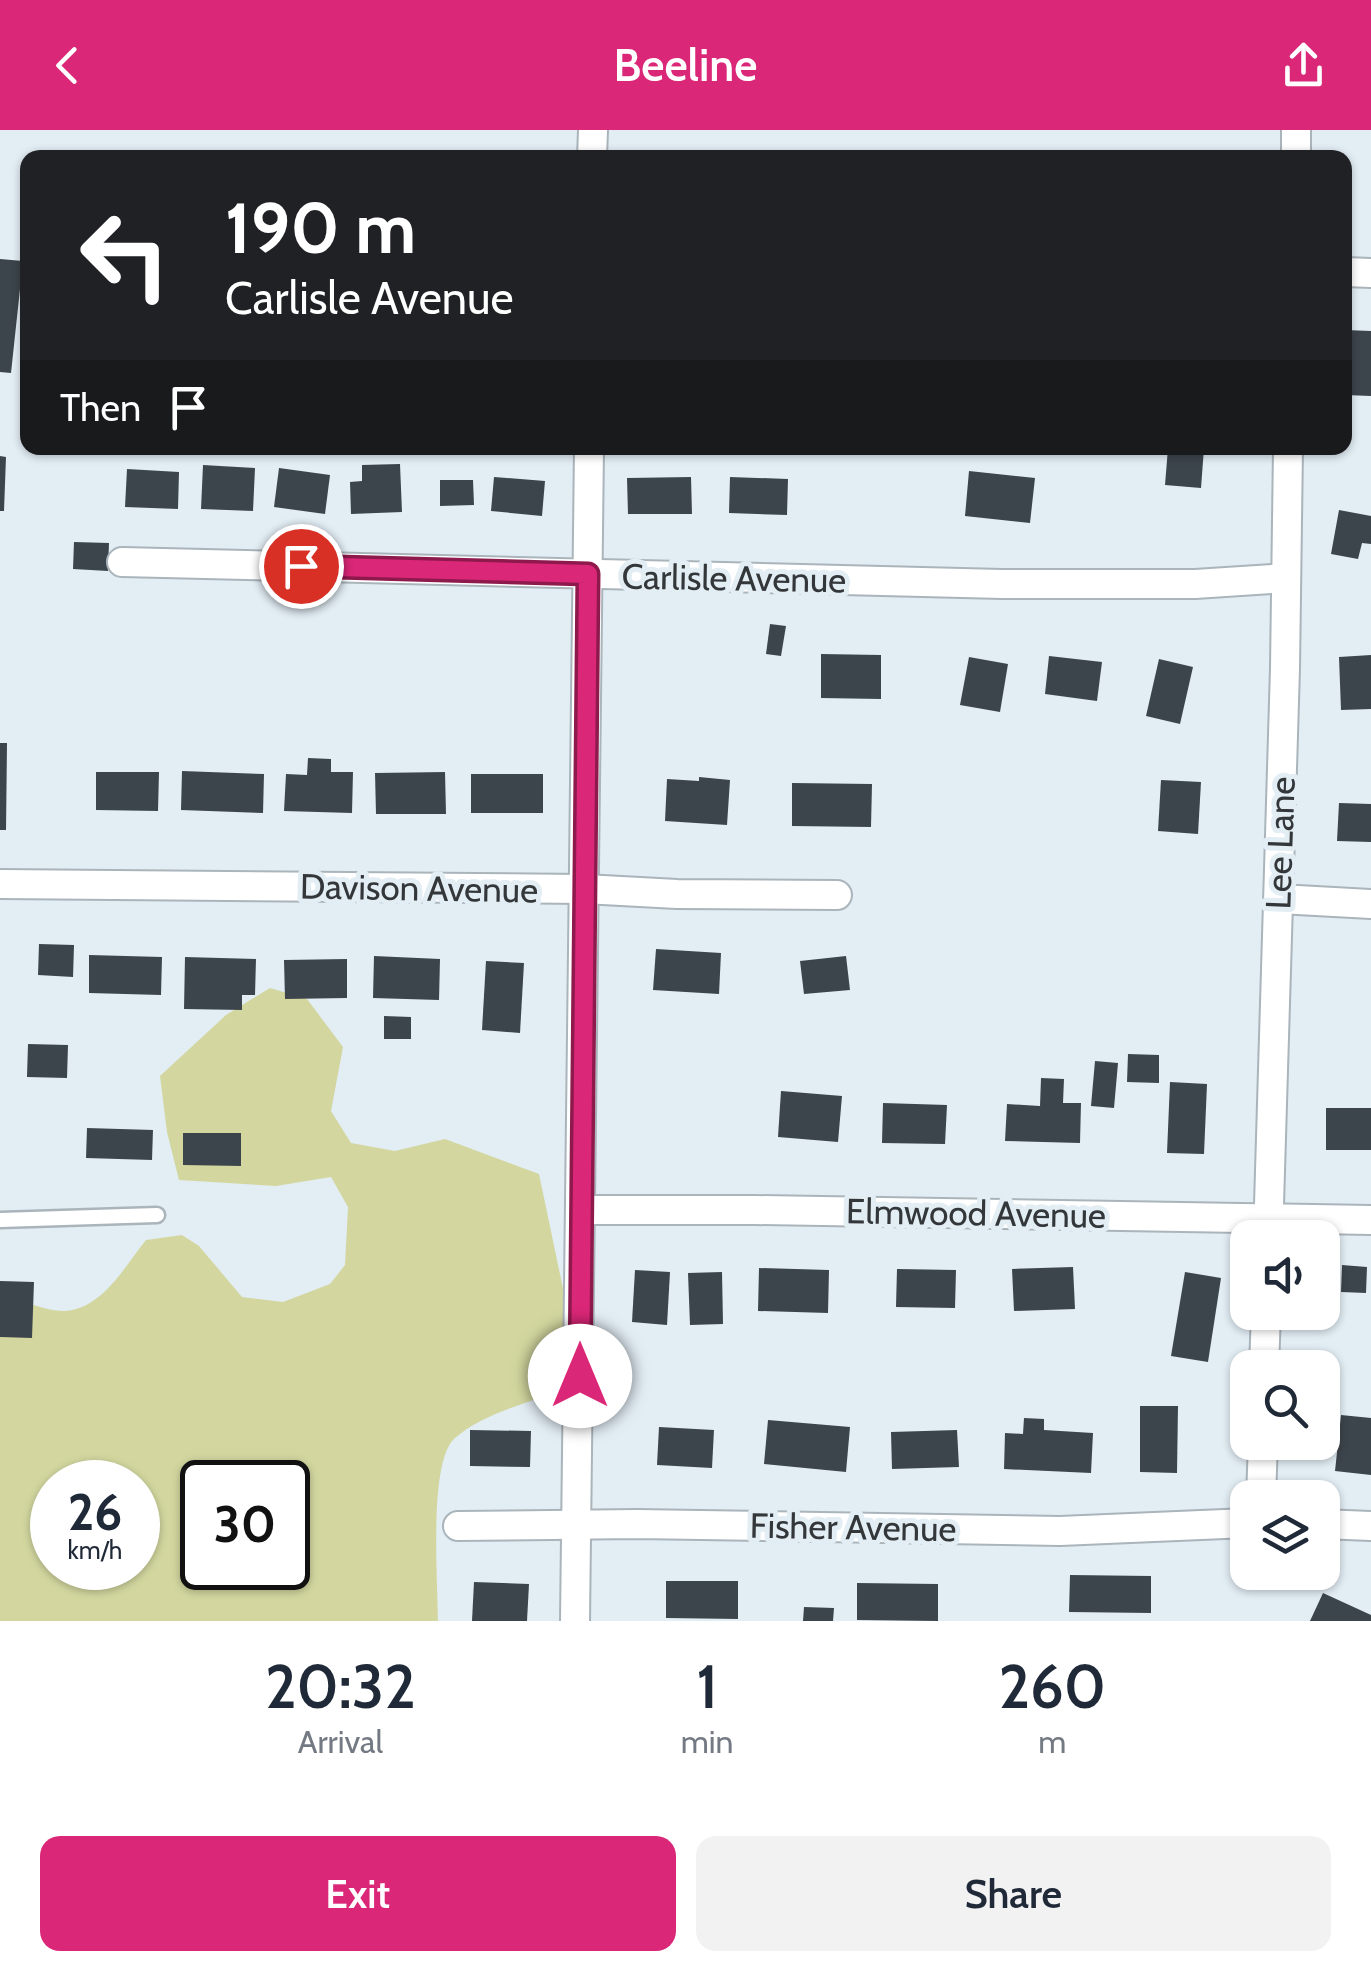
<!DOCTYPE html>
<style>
body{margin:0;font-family:Cabin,sans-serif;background:#f2f2f3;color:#1f2937;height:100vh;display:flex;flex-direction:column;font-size:38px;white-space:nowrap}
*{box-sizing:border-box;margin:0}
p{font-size:32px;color:#747a83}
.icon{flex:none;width:55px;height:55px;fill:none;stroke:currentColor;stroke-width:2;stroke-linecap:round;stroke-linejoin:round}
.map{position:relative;height:1491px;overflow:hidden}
.sheet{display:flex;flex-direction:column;background:#fff;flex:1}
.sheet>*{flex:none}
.banner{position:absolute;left:20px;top:20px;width:1332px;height:305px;border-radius:20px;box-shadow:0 2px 8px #0004;background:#202124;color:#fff;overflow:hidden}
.controls{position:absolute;left:1230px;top:1090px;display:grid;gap:20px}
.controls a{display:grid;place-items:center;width:110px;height:110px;border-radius:20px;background:#fff;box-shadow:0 2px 8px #0004;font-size:50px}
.speed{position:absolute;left:30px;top:1330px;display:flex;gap:20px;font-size:50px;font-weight:700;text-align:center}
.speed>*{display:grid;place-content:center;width:130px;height:130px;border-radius:50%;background:#fff;box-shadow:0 2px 8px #0004;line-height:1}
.speed small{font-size:25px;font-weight:400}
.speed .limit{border:5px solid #111;border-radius:15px;background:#fff;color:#111}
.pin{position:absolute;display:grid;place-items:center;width:85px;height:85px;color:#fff;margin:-42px;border:5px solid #fff;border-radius:50%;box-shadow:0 2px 10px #0007}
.me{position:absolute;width:110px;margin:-55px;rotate:0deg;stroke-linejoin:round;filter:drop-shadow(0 0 8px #0008)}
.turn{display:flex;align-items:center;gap:35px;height:210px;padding:0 40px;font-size:45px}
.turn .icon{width:130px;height:130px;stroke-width:2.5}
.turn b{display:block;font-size:70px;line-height:85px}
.then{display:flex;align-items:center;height:95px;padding:0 40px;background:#0003;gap:20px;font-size:38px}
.eta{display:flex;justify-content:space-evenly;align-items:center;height:170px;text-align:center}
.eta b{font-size:60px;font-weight:600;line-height:70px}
.cta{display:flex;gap:20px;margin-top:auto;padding:20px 40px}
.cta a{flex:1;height:115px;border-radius:20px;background:#db2777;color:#fff;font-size:40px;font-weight:600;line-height:115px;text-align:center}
.cta a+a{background:#f2f2f3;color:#1f2937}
header{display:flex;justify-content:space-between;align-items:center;height:130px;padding:0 40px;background:#db2777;color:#fff;font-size:45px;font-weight:600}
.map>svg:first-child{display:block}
</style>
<header><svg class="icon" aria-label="back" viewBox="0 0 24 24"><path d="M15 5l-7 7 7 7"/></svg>Beeline<svg class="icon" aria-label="share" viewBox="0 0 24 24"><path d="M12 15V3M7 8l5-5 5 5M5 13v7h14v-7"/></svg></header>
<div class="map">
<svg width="1371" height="1491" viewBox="0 0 1371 1491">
<rect width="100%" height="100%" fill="#e2edf4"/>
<path fill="#d3d79f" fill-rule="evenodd" d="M270 858 307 869 343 917 331 981 351 1013 395 1021 445 1009 539 1044 565 1168 562 1261C529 1272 482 1284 455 1308 428 1331 438 1453 438 1491H0V1176C29 1166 37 1181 63 1181 102 1180 124 1137 146 1110L182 1105 199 1116 242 1167 283 1172 330 1154 345 1135 348 1077 331 1047 276 1056 179 1050 167 1002 160 946 226 885ZM52 1352H138V1438H52ZM202 1352H288V1438H202Z"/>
<g fill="#3d454c">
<polygon points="140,22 199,24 199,28 140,28"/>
<polygon points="0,129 23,131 11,243 0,242"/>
<polygon points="1345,200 1371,201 1371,266 1345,265"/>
<polygon points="1168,318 1204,318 1201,358 1165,355"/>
<polygon points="0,326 6,327 4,381 0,381"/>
<polygon points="400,334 402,382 351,384 350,352 362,351 362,335"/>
<polygon points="203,335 255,338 253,381 201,379"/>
<polygon points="279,338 330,345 325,384 274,377"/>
<polygon points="127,339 179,342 178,379 125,377"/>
<polygon points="969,341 1035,348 1030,393 965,386"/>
<polygon points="494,347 545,351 542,386 491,381"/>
<polygon points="691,347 692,384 628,384 627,348"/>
<polygon points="730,347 788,349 787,385 729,383"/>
<polygon points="440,350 473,350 474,375 440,376"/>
<polygon points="1339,380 1371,386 1371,414 1362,413 1358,429 1331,424"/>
<polygon points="74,412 109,413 108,441 73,439"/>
<polygon points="770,494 786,496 781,526 766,524"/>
<polygon points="821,524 881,525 881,569 821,568"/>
<polygon points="1371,525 1371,579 1341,580 1339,527"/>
<polygon points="1049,526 1102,532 1097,571 1045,564"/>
<polygon points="969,527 1008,534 1000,582 960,575"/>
<polygon points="1159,529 1193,537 1180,594 1146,586"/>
<polygon points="0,613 7,613 6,700 0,700"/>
<polygon points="308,628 331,629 331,642 353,642 352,683 284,681 286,644 307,645"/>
<polygon points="182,641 264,644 263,683 181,680"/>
<polygon points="96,642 159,642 158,681 96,680"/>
<polygon points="445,642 446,684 376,684 375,643"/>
<rect x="471" y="644" width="72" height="39"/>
<polygon points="699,647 730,650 727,695 665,691 667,649 699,651"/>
<polygon points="1161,650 1201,652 1198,704 1158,701"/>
<polygon points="792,653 872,654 871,697 792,696"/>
<polygon points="1339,673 1371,674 1371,712 1337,711"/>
<polygon points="39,814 74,815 73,847 38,845"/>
<polygon points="656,819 721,823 719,864 653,860"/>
<polygon points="89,825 162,827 161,865 89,863"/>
<polygon points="374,826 440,829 439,870 373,868"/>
<polygon points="846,826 850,860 804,864 800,831"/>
<polygon points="185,827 256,829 255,865 242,865 242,880 184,879"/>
<polygon points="347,829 347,868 285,869 284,830"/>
<polygon points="486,831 524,833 520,903 482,900"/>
<polygon points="384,886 411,887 411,909 384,909"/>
<polygon points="28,914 68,915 67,948 27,947"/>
<polygon points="1128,924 1159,925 1159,953 1127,952"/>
<polygon points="1095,931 1118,933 1114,978 1091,976"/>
<polygon points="1041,948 1064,949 1063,973 1081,973 1080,1013 1005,1011 1007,974 1040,976"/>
<polygon points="1170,952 1207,954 1204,1024 1167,1023"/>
<polygon points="781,961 842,966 838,1012 778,1007"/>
<polygon points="883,973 947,975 945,1014 882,1013"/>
<rect x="1326" y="978" width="45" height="42"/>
<polygon points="87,998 153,1000 152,1030 86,1028"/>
<polygon points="183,1003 241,1003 241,1036 183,1035"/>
<polygon points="1342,1135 1367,1137 1366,1163 1341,1162"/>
<polygon points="1073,1137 1075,1179 1014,1181 1012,1139"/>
<polygon points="759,1138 829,1140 828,1183 758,1181"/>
<polygon points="897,1139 956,1140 955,1178 896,1177"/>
<polygon points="635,1140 670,1142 667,1195 632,1192"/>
<polygon points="722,1142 723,1194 690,1195 688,1143"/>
<polygon points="1185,1142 1221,1148 1208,1232 1171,1226"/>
<polygon points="0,1151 34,1152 32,1208 0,1207"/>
<polygon points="1140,1276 1178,1276 1177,1343 1140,1342"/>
<polygon points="1341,1285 1371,1288 1371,1345 1335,1341"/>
<polygon points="1024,1288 1044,1289 1044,1300 1093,1303 1091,1343 1004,1339 1005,1303 1023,1304"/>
<polygon points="768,1290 850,1297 846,1342 764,1334"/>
<polygon points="659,1297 714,1300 712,1338 657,1335"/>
<polygon points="470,1300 531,1301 530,1337 470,1336"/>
<polygon points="957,1300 959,1337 892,1339 891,1302"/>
<polygon points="1070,1445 1151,1446 1151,1483 1069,1482"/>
<polygon points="666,1451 738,1451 738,1489 666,1488"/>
<polygon points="474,1452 529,1454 527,1491 472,1491"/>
<polygon points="857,1453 938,1454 938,1491 857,1490"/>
<polygon points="1323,1463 1371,1485 1371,1491 1310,1491"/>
<polygon points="804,1477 834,1478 833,1491 803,1491"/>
</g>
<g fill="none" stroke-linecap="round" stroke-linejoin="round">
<defs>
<polyline id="service" points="0,1090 157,1085"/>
<g id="minor">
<polyline points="592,28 593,0"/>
<polyline points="1296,28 1296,0"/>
<polyline points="1345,142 1371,143"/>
<polyline points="122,432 1002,454 1195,454 1286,448"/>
<polyline points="0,754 584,759 677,764 837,765"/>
<polyline points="1279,769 1371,774"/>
<polyline points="580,1080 756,1080 1371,1090"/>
<polyline points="1268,1108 1285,538 1288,318"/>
<polyline points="1264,1238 1266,1182"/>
<polyline points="1261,1368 1263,1312"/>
<polyline points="1322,1394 1371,1396"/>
<polyline points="458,1396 637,1394 1060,1401 1248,1393"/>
<polyline points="575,1491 589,318"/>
</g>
</defs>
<use href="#service" stroke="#aab4bb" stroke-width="19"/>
<use href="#minor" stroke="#aab4bb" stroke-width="32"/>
<use href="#service" stroke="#fff" stroke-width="14"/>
<use href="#minor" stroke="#fff" stroke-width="28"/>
</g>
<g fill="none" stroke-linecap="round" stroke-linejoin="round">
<defs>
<polyline id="route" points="301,436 588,444 580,1246"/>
</defs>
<use href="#route" stroke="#8e194d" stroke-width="25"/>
<use href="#route" stroke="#db2777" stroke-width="18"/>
</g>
<g text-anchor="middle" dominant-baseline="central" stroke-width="10" stroke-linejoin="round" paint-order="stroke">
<g font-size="35" fill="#33373a" stroke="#e2edf4">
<text transform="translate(734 448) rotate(1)">Carlisle Avenue</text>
<text transform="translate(1280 713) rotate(-88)">Lee Lane</text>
<text transform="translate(419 758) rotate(1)">Davison Avenue</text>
<text transform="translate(976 1083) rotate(1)">Elmwood Avenue</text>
<text transform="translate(853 1397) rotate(1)">Fisher Avenue</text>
</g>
</g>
</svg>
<div class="controls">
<a><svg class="icon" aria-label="sound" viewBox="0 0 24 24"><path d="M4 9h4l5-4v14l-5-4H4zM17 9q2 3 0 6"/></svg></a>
<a><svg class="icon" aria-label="search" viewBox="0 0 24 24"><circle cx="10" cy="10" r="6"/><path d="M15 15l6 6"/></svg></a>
<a><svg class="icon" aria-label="layers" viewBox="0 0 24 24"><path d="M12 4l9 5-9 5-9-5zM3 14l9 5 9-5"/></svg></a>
</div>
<div class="speed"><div>26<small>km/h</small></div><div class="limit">30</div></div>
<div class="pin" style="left:301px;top:436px;background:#d93025"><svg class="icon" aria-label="arrive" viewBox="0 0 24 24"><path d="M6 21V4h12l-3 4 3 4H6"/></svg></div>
<svg class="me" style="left:580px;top:1246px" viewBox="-20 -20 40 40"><circle r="19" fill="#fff"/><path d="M0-13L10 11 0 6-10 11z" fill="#db2777"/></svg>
<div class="banner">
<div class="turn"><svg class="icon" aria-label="left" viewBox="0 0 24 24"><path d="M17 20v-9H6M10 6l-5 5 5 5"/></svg><div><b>190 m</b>Carlisle Avenue</div></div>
<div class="then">Then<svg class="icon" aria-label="arrive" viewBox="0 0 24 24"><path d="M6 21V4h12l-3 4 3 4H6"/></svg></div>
</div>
</div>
<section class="sheet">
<div class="eta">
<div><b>20:32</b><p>Arrival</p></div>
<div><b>1</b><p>min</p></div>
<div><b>260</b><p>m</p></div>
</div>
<div class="cta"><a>Exit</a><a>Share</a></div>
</section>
